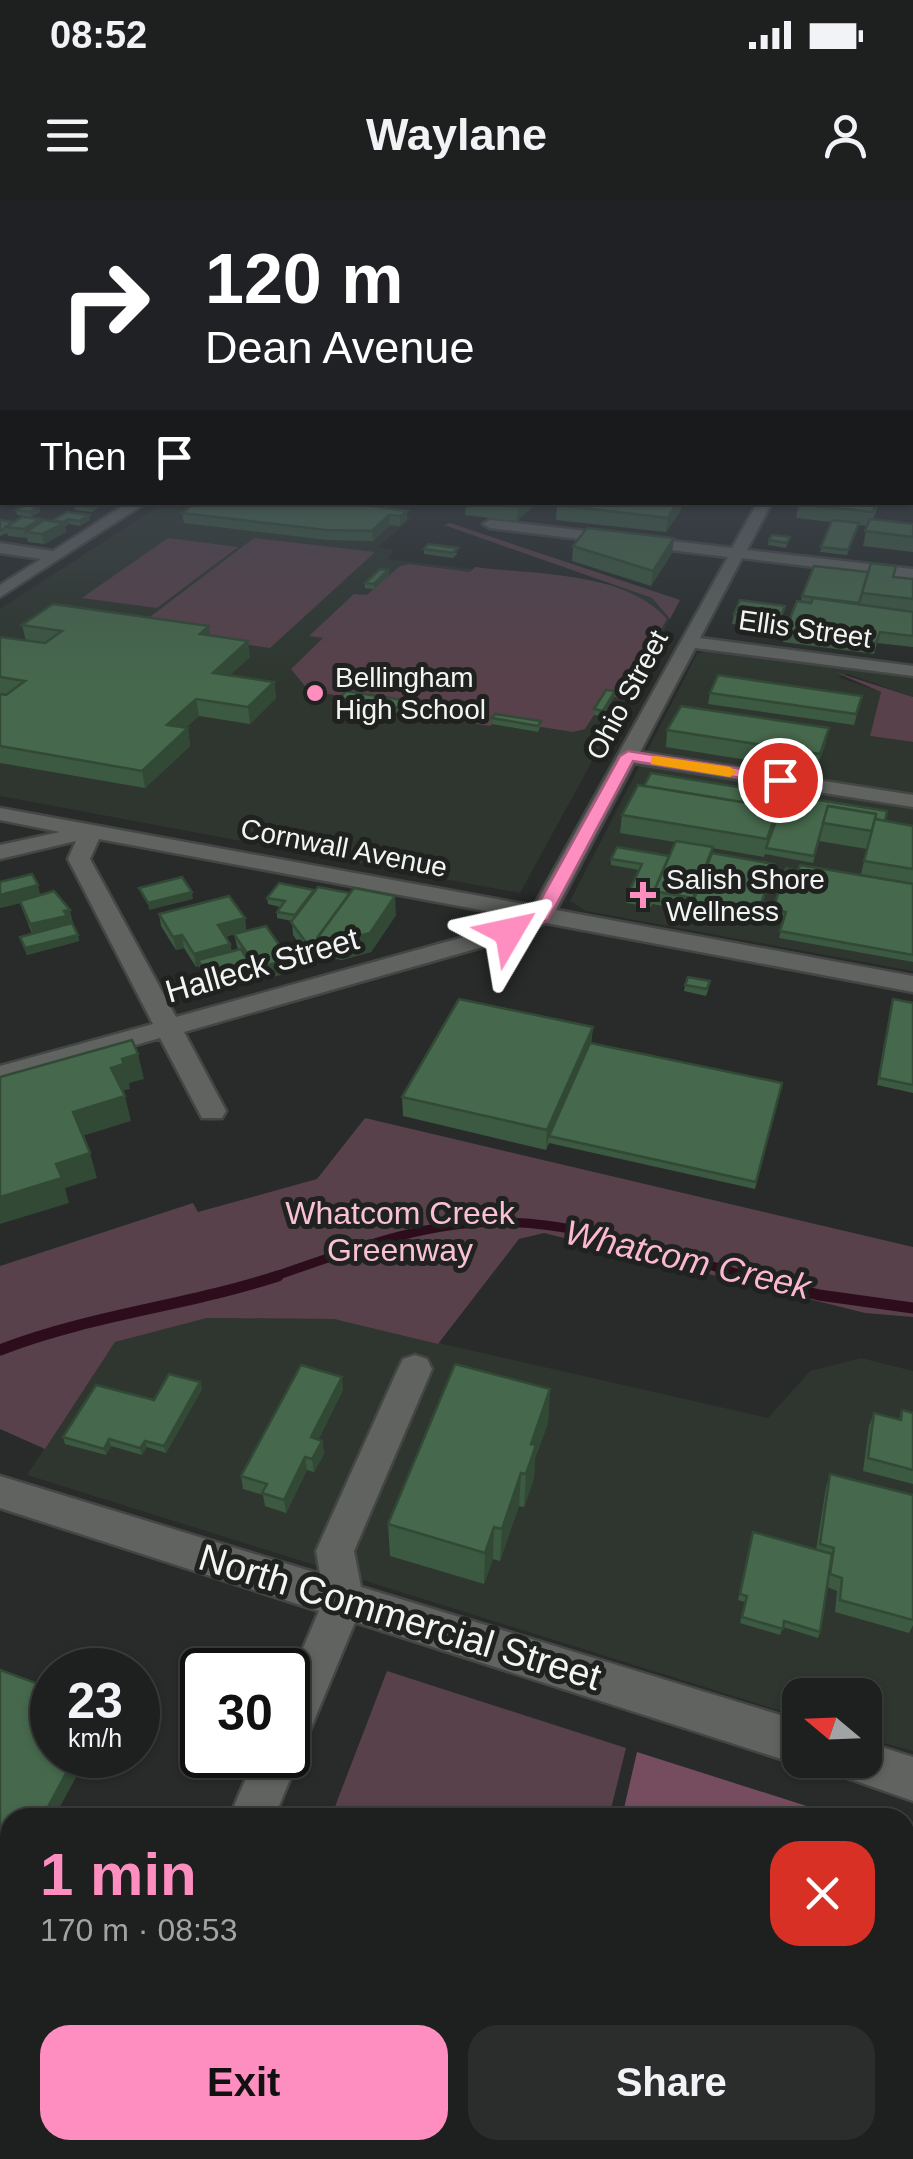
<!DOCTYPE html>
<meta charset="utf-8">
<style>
body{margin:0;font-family:Helvetica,sans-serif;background:#2b2d2c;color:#f1f3f6;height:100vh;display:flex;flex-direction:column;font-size:38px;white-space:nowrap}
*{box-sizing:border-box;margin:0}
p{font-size:32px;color:#a1a3a4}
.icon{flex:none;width:55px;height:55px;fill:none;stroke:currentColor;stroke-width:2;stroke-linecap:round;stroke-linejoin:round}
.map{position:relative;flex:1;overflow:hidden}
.sheet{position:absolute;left:0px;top:1608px;width:915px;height:352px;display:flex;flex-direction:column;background:#1e201f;border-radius:30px 30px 0 0;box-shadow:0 2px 8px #0004,0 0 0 2px #3c3e3d}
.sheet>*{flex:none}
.banner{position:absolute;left:0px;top:0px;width:915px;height:305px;box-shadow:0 2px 8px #0004,0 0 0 2px #3c3e3d;background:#202124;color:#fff;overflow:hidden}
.needle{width:65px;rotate:289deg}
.fabs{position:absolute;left:782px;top:1478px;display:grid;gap:20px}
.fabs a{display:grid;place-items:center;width:100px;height:100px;border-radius:20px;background:#1e201f;box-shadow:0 2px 8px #0004,0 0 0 2px #3c3e3d;font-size:50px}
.speed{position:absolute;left:30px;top:1448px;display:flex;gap:20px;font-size:50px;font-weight:700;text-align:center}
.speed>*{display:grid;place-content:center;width:130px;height:130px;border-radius:50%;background:#1e201f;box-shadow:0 2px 8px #0004,0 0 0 2px #3c3e3d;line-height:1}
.speed small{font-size:25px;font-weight:400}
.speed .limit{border:5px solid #111;border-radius:15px;background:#fff;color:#111}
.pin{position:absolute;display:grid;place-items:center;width:85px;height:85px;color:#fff;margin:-42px;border:5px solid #fff;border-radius:50%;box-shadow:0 2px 10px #0007}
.me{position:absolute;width:110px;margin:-55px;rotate:54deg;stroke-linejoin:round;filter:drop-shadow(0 0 8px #0008)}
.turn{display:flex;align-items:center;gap:35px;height:210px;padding:0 40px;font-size:45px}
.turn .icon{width:130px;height:130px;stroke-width:2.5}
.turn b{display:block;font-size:70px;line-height:85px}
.then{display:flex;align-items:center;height:95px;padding:0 40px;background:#0003;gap:20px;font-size:38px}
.round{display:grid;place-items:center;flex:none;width:105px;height:105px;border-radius:30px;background:#2b2d2c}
.headline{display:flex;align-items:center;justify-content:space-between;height:170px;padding:0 40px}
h1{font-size:60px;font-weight:600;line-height:75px;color:#fd8ebf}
.primary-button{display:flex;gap:20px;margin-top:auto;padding:20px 40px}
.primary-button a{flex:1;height:115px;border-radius:30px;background:#fd8ebf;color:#111;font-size:40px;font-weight:600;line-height:115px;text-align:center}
.primary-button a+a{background:#2b2d2c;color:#f1f3f6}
.status{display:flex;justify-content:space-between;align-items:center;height:70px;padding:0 50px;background:#1e201f;direction:ltr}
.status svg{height:28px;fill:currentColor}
header{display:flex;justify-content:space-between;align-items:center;height:130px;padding:0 40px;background:#1e201f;font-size:45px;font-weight:600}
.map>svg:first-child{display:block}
</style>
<div class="status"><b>08:52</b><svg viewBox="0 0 49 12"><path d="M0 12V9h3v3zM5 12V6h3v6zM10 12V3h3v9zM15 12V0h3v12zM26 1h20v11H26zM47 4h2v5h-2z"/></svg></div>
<header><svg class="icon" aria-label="menu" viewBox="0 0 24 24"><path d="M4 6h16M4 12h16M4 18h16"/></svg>Waylane<svg class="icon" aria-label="person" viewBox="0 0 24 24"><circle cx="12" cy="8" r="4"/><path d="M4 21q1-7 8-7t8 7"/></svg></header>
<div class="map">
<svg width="913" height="1959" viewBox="0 0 913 1959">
<rect width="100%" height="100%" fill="#282b29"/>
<g fill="#2e362f">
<polygon points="163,303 286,303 412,317 379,347 394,350 387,359 613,385 652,398 670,419 520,693 0,596 0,409"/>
<polygon points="711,450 913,478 913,497 848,474 838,477 881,492 870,536 913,542 913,771 586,711 570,701 697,454"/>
<polygon points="207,1118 334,1119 768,1218 810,1171 861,1158 913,1171 913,1551 865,1538 865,1495 800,1495 800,1517 27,1275 115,1142"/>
</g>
<g fill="#58414a">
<polygon points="450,323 680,400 670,419 652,398 444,325"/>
<polygon points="168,338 238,347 157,408 82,398"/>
<polygon points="254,338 375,352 270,448 134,429"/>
<path d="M409 364 470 372 475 367C536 375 624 371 667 419L621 498 606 496 585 529 573 532 496 520 490 526 444 519 448 513 309 491 291 469 323 438 309 436 354 394 367 395 400 366Z"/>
<polygon points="835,472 913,497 913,542 870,536 881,492"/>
<polygon points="365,918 913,1047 913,1117 865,1113 544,1033 519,1039 438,1144 334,1119 207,1118 115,1142 45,1249 0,1229 0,1066 193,1003 198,1012 317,979"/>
<polygon points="387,1471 626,1548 609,1617 331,1617"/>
<polygon points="203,1950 523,1950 521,1959 200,1959"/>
</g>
<polygon fill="#754d5e" points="637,1552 841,1617 622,1617"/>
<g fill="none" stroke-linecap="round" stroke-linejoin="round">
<path stroke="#2d0c1c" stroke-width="9" d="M270 1078C344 1053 420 1022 499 1022 585 1022 671 1055 753 1078"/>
<g stroke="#2d0c1c" stroke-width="11">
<polyline points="744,1076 819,1095 913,1108"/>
<path d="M0 1150C90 1115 186 1106 278 1076"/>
</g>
<defs>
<g id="minor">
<rect x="0" y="263" width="2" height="8"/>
<rect x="912" y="294" width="1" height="8"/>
<polygon points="129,302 147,302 0,397 0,385 41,359 0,353 0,343 53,351"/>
<path d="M758 302H772L747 350 913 369V379L742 358 700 438 913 466V476L695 448 640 552 913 595V607L634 563 556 710 913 776V792L546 723 507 740 184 832 226 911 222 918H202L160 838 0 884V866L153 824 68 659 76 641 0 659V645L60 632 0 620V608L534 706 728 357 490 328 483 324 490 320 732 348ZM99 639 518 717 489 730 176 817 90 659Z"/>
<polygon points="415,1155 427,1159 432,1169 354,1351 361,1387 800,1521 800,1560 811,1560 800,1565 355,1422 303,1547 297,1549 300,1555 274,1618 229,1618 256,1555 288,1555 288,1483 319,1411 0,1308 0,1276 320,1374 316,1351 398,1169 403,1159"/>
<polygon points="865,1542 913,1557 913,1601 839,1575 832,1560 865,1560"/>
<polygon points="80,1950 133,1950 130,1959 77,1959"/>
</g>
<rect id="major" x="912" y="235" width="1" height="8"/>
</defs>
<use href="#minor" stroke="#434644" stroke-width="5"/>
<use href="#major" stroke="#434644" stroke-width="5"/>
<use href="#minor" fill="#606360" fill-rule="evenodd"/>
<use href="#major" fill="#4e9e65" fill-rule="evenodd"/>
</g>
<g fill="#3c5941" fill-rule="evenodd">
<polygon points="78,302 107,302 92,312 75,310 74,305"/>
<polygon points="187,302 343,302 407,311 407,320 400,326 390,325 373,341 327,340 184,323 182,313 188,309"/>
<polygon points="466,302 538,302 517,321 465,315"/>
<polygon points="559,302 702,302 699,307 682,305 681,310 666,332 556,320 557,305"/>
<polygon points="799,302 879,302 873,320 913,324 913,352 863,346 867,326 858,325 847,355 820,352 832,322 796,318"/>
<polygon points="39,307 40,312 31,317 17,315 16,310"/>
<polygon points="89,315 90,320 80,326 69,324 65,327 66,332 44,344 28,342 27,338 8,336 7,333 0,336 0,320 14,322 40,319 41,322"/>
<polygon points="790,337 786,348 768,345 769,340"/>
<polygon points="573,346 672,353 651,386 572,361"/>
<polygon points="424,349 458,353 453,358 424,354"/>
<polygon points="388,370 389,376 374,389 365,388 365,383"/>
<polygon points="894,377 913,379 913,447 877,443 874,454 783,442 785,431 801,401 802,396"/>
<polygon points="734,414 783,416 778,430 732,424"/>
<polygon points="22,425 211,436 250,457 230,475 274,482 276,498 250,524 199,516 185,528 188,528 190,546 145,588 0,563 0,494 6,495 8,494 0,493 0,437 26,441"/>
<polygon points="710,493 862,496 854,525 708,504"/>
<polygon points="614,497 603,516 594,515 594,509"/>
<polygon points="339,499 446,513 441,520 339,505"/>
<polygon points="495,514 541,521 540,527 538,532 492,524 492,518"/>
<polygon points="829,528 825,545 816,571 666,547 667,530"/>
<polygon points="638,585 913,626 913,683 861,674 867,649 819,641 820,639 813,663 765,654 764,657 712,648 712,653 773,671 758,717 712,707 710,715 652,704 651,707 626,703 627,696 639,670 611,665 611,659 669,656 675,642 620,633 622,615"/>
<polygon points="913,684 913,762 779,738 784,718 772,716 773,710"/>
<polygon points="40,695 73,723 69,724 78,735 79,741 27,755 20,737 32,734 20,703 0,708"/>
<polygon points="267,698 396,715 371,752 342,760 319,756 309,758 293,735 292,721 277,718 277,712 280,707 268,704"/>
<path d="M159 714 245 718 246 731 291 772 258 781 249 767 250 775 243 777 244 783 211 792 200 773 199 766 196 767 184 748 176 750 161 726ZM234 734 238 750 232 752 230 744 226 737Z"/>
<polygon points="685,785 709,788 706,796 684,791"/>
<polygon points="913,803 913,893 877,885 891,805"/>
<polygon points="593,827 591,844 782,883 755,989 549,943 546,950 403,916 402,897"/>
<polygon points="200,1182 202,1189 166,1253 147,1247 142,1255 111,1246 106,1255 65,1244 63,1237"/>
<polygon points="550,1189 548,1223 535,1258 534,1278 524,1307 519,1306 500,1361 493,1359 484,1384 390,1356 388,1324"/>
<polygon points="343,1190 318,1240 322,1241 324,1254 314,1272 307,1270 286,1313 265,1306 263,1295 243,1289 241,1276"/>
<polygon points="902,1210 913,1213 913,1284 863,1271 869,1226 874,1213 899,1219"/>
<polygon points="830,1274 913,1295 913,1425 909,1433 835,1412 837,1391 827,1387 820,1432 818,1438 783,1427 780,1435 740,1423 745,1402 738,1400 753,1332 816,1350 826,1287"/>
</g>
<g fill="#314935">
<polygon points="98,302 107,302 92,312 91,307"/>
<polygon points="523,302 538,302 517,321 518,307"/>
<polygon points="678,302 682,302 681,310 666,332 668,318"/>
<polygon points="39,307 40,312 31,317 30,312"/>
<polygon points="407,311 407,320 400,326 400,316"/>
<polygon points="89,315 90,320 80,326 79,321"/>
<polygon points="389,315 390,325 373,341 372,331"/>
<polygon points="40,319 42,329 26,332 26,339 24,329"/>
<polygon points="68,319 69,324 65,327 66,332 44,344 42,334"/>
<polygon points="674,338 672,353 651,386 653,371"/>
<polygon points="388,370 389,376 374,389 374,384"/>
<polygon points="209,426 211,442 200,434"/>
<polygon points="248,441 250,457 215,489 213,473"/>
<polygon points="274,482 276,498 250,524 248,507"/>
<polygon points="615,491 614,497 603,516 603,511"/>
<polygon points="196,499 199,516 170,542 167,525"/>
<polygon points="188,528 190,546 145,588 142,571"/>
<polygon points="829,528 825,545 816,571 820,554"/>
<polygon points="38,685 41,698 0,708 0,695"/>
<polygon points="192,692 193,699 149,710 148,703"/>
<polygon points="395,696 396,715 371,752 342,760 340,741"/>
<polygon points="70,710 73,723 33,737 30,724"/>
<polygon points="245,718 246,731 220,738 218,725"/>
<polygon points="78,735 79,741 27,755 25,748"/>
<polygon points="182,735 184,748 176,750 173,737"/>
<polygon points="318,743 319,756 309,758 308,745"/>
<polygon points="230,744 232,757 198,760 199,766 196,767 194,754"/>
<polygon points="289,759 291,772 258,781 257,768"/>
<polygon points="249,762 250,775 243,777 244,783 211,792 209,779 239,764"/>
<polygon points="593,827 591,846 549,936 546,950 547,930"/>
<polygon points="138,854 144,879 129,883 130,889 117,892 111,868 122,859"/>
<polygon points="125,896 131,921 79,937 73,912"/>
<polygon points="90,953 97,978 65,988 69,1003 0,1024 0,997 56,964"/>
<polygon points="342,1177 343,1190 313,1251 311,1237"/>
<polygon points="200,1182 202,1189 166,1253 164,1246"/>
<polygon points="550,1189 548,1223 535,1258 534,1278 524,1307 526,1274 531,1244"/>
<polygon points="109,1239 111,1246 106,1255 104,1249"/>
<polygon points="145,1241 147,1247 142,1255 140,1248"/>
<polygon points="322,1241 324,1254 314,1272 312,1259"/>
<polygon points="305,1257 307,1270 286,1313 284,1300"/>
<polygon points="521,1273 519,1306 500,1361 502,1329"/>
<polygon points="494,1327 493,1359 484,1384 485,1353"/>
<polygon points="76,1555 88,1555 54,1618 42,1618"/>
<polygon points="10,1677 10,1700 0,1718 0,1695"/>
</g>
<g fill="#46684c" stroke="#314935" stroke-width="2.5">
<polygon points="78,302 98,302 91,307 74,305"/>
<polygon points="197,302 343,302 407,311 400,316 389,315 372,331 326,330 182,313"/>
<polygon points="480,302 523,302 518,307"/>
<polygon points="559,302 678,302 668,318 557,305"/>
<polygon points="799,302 877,302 873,312 798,304"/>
<polygon points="25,305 39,307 30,312 16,310"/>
<polygon points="67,312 89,315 79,321 68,319 63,322 52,321"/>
<polygon points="22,317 40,319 24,329 6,327"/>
<polygon points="870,319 913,324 913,337 865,331"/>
<polygon points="0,320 13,322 0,331"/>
<polygon points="44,320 64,323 42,334 26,332"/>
<polygon points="832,320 859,323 848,350 821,347"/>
<polygon points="587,328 674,338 653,371 573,346"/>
<polygon points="772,335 790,337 787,343 769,340"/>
<polygon points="428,344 458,348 453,353 424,349"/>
<polygon points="871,363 896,366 893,377 913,379 913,399 862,393"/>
<polygon points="814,366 868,372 859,403 802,396"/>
<polygon points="380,369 388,370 374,384 365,383"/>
<polygon points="813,398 913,412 913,436 880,432 876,443 785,431 797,401 811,403"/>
<polygon points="740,400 785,406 780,419 734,414"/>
<polygon points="53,404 209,426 200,434 248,441 213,473 274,482 248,507 196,499 167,525 188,528 142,571 0,546 0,494 6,495 25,481 0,477 0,437 45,443 62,431 22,425"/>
<polygon points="718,475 862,496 856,514 710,493"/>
<polygon points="606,490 615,491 603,511 594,509"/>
<polygon points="346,491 446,507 441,514 339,499"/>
<polygon points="681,506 829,528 820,554 667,530"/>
<polygon points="495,514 541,521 538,526 492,518"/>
<polygon points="651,573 887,611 885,621 875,619 873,625 876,614 828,606 814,656 766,648 780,610 778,610 778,608 644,586"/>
<polygon points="638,585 778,608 767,639 622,615"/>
<polygon points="828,606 876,614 872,631 823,623"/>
<polygon points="875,619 913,626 913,669 864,661"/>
<polygon points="676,641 713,647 693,698 654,691"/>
<polygon points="617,647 669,656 654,691 651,701 627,696 642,664 611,659"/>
<polygon points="712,653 774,664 759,710 713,701 711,709 692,704"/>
<polygon points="800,665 913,684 913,755 780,731 786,712 773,710 786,668 798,671"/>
<polygon points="32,674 38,685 0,695 0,682"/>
<polygon points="182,677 192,692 148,703 139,688"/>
<polygon points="279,683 314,690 295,715 277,712 285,701 267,698"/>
<polygon points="318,687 350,693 318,737 318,743 308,745 291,722"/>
<polygon points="354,688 395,696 370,733 340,741 318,737"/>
<polygon points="54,691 70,710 64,711 67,716 30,724 20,701"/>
<polygon points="229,696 245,718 218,725 230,744 194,754 182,735 173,737 159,714"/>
<polygon points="72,723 78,735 25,748 20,737"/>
<polygon points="266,726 289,759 257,768 234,734"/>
<polygon points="241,749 249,762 239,764 242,770 209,779 198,760"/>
<polygon points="688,777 710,781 707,789 685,785"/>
<polygon points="459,799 593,827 547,930 402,897"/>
<polygon points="893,799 913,803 913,885 879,878"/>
<polygon points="132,840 138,854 122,859 124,864 111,868 125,896 73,912 90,953 56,964 62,978 0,997 0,877"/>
<polygon points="590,843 782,883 756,982 549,936"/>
<polygon points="455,1164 550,1189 531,1244 536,1245 526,1274 521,1273 502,1329 494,1327 485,1353 388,1324"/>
<polygon points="301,1165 342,1177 311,1237 322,1241 312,1259 305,1257 284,1300 262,1293 267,1284 241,1276"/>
<polygon points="169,1174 200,1182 164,1246 145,1241 140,1248 109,1239 104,1249 63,1237 96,1185 154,1200"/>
<polygon points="902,1210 913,1213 913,1270 868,1258 874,1213 901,1220"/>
<polygon points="830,1274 913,1295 913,1420 840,1400 842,1378 830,1374 834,1348 820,1344"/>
<polygon points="753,1332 832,1354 820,1432 784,1421 783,1429 742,1417 747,1396 740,1394"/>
<polygon points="0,1470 52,1489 52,1555 76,1555 42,1618 10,1618 10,1677 0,1695"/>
<polygon points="905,1726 908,1727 905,1763"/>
<polygon points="559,1950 867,1950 866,1959 557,1959"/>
</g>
<linearGradient id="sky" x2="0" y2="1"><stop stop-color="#161817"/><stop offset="0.43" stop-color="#424a54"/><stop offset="1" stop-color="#424a54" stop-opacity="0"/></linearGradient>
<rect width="913" height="484" fill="url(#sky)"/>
<polygon fill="#fd8ebf" stroke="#a45c7c" stroke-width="2.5" points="628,551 780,575 788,580 780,584 633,561 548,720 515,735 503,735 503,728 534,712 620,556"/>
<polygon fill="#f59e0b" points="656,556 730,567 737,572 730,577 651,564 651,557"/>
<g fill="#fd8ebf" stroke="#1f221f" stroke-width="4">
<circle cx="315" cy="493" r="10"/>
<path d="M638 680h10v10h10v10h-10v10h-10v-10h-10v-10h10z"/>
</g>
<g text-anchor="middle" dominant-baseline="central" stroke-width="10" stroke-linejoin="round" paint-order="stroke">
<g font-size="28" fill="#f3f5f4" stroke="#1f221f">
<text transform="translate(805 429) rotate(8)">Ellis Street</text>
<text transform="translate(627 495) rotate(-62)">Ohio Street</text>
<text transform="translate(344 648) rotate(11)">Cornwall Avenue</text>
</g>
<g font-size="28" fill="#f3f5f4" stroke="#1f221f" text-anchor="start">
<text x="335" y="477">Bellingham<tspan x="335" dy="32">High School</tspan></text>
<text x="666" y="679">Salish Shore<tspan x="666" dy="32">Wellness</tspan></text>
</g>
<g font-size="32" fill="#f3f5f4" stroke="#1f221f">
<text transform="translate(262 765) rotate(-16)">Halleck Street</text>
</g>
<g font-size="32" fill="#fac0d7" stroke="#1f221f">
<text x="400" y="1013">Whatcom Creek<tspan x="400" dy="37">Greenway</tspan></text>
</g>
<g font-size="35" font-style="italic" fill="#fdb6d3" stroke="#1f221f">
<text transform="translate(688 1059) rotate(13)">Whatcom Creek</text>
</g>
<g font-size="38" fill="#f3f5f4" stroke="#1f221f">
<text transform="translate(400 1417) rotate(17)">North Commercial Street</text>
</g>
</g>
</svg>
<div class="fabs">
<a><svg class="needle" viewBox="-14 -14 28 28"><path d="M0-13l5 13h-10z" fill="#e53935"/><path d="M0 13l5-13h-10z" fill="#a1a3a4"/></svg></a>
</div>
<div class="speed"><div>23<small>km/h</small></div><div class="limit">30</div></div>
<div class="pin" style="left:780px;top:580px;background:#d93025"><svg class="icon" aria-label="arrive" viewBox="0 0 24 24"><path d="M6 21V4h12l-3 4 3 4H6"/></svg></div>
<svg class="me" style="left:509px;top:732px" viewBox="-20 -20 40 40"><path d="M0-17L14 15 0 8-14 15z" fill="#fd8ebf" stroke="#fff" stroke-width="4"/></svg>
<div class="banner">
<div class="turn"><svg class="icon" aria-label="right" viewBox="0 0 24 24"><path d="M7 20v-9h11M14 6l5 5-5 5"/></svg><div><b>120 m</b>Dean Avenue</div></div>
<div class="then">Then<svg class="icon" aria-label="arrive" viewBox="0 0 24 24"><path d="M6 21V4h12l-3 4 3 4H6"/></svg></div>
</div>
<section class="sheet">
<div class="headline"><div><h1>1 min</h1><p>170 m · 08:53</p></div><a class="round" style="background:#d93025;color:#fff"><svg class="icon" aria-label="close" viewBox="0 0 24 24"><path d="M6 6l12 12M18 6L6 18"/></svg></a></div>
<div class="primary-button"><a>Exit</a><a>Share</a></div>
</section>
</div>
